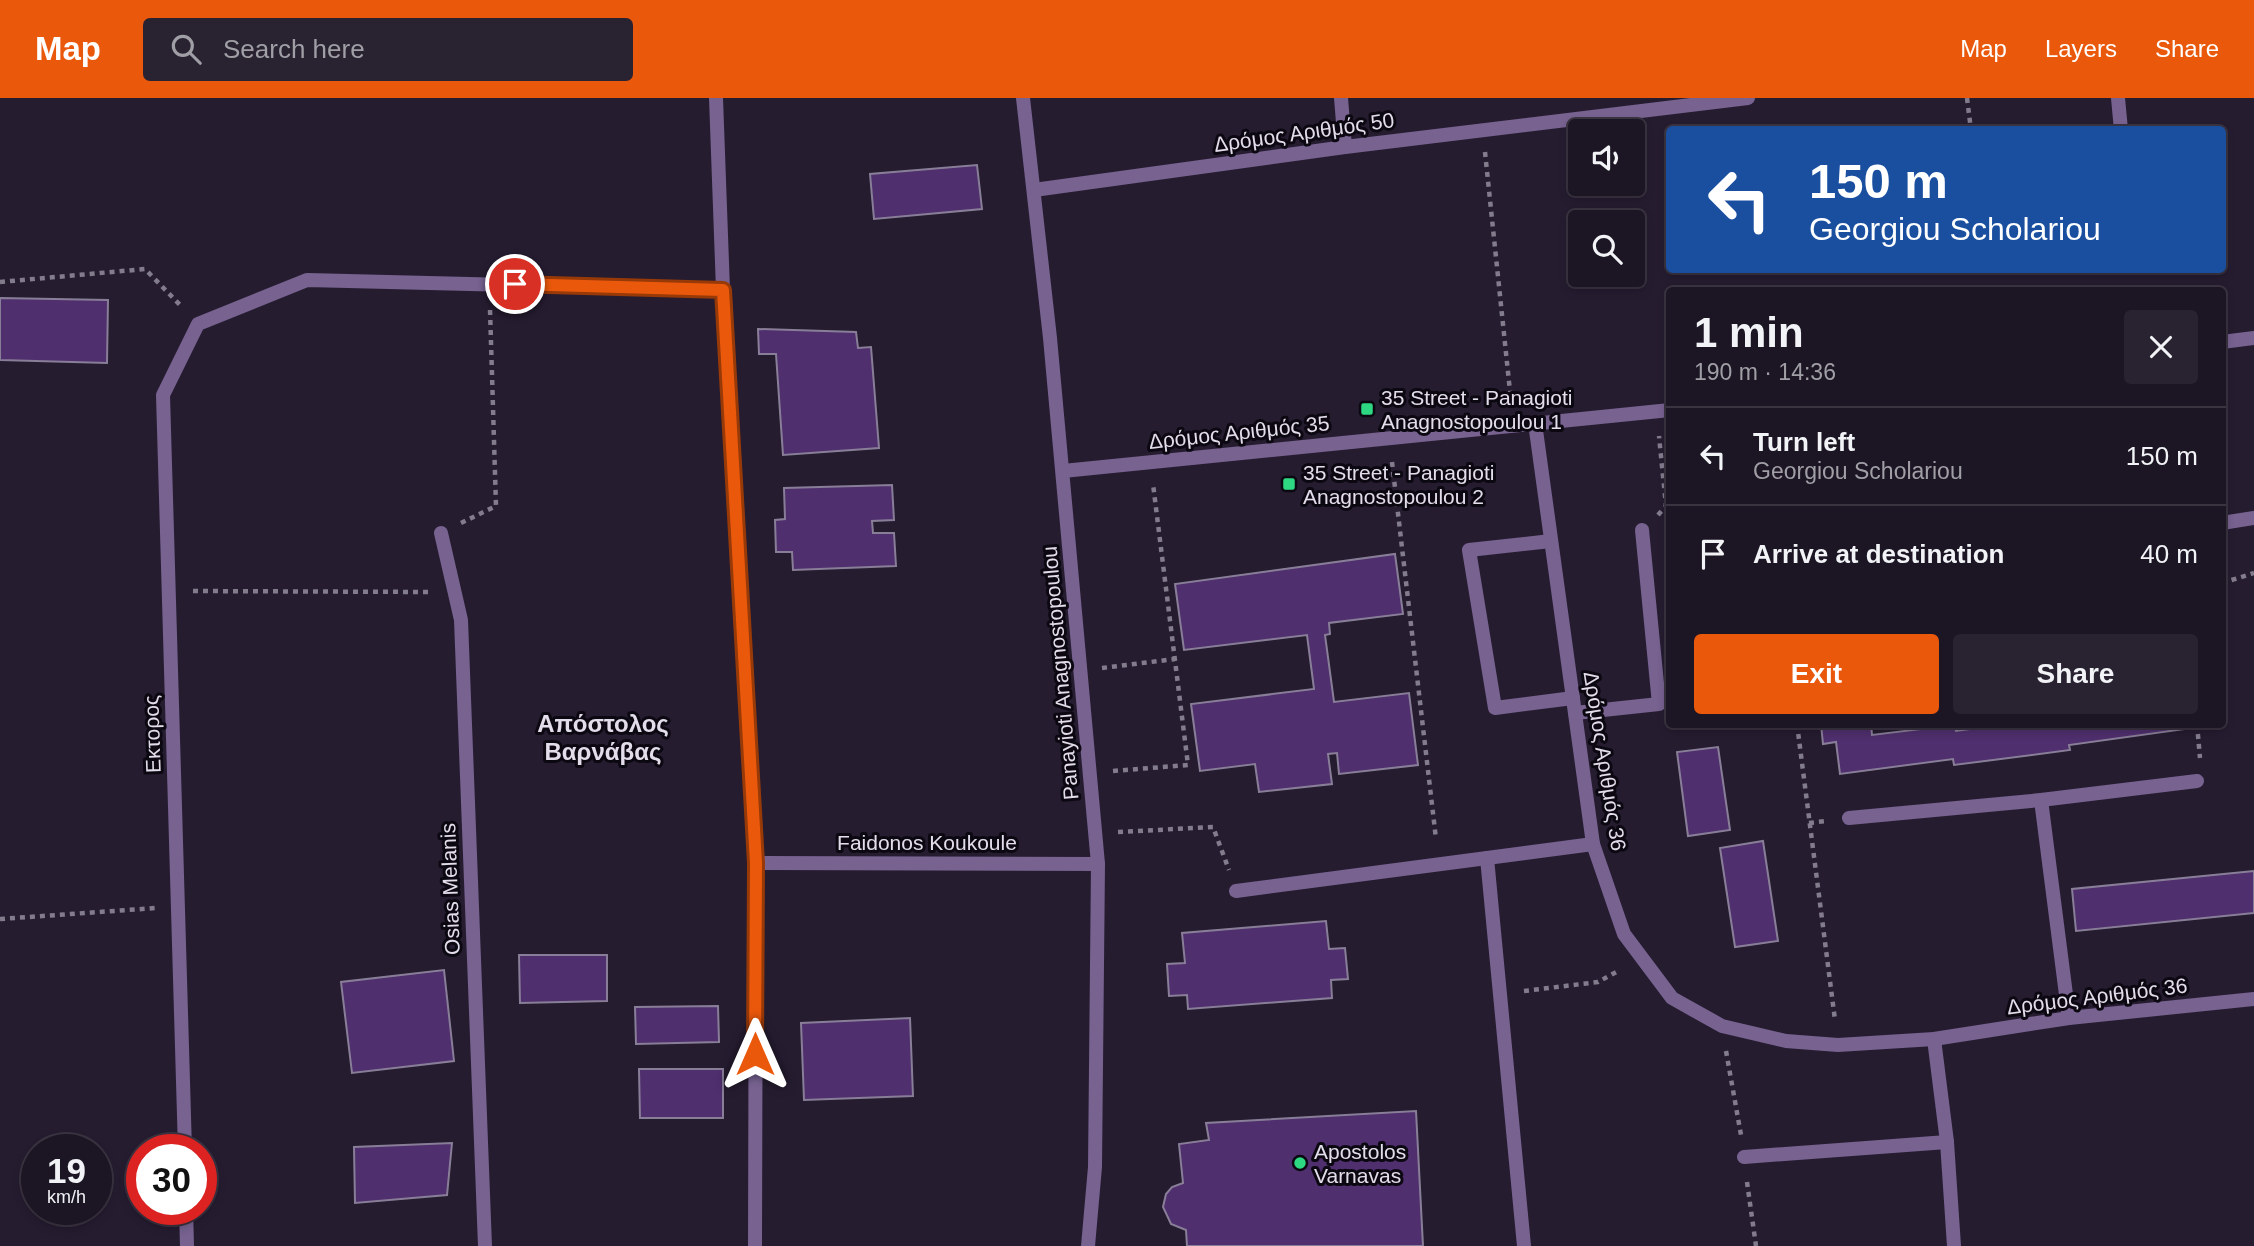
<!DOCTYPE html>
<meta charset="utf-8">
<style>
body{margin:0;font-family:Helvetica,sans-serif;background:#292231;color:#f1f3f6;height:100vh;display:flex;flex-direction:column;font-size:26px;white-space:nowrap}
*{box-sizing:border-box;margin:0}
p{font-size:23px;color:#a09fa6}
.icon{flex:none;width:38px;height:38px;fill:none;stroke:currentColor;stroke-width:2;stroke-linecap:round;stroke-linejoin:round}
.map{position:relative;flex:1;overflow:hidden}
.details{position:absolute;left:1666px;top:189px;width:560px;height:441px;display:flex;flex-direction:column;background:#1c1524;border-radius:7px;box-shadow:0 4px 10px #0003,0 0 0 2px #3a3441}
.details>*{flex:none}
.hud{position:absolute;left:1666px;top:28px;width:560px;height:147px;border-radius:7px;box-shadow:0 4px 10px #0003,0 0 0 2px #3a3441;background:#1a4fa0;color:#fff;overflow:hidden}
.fabs{position:absolute;left:1568px;top:21px;display:grid;gap:14px}
.fabs a{display:grid;place-items:center;width:77px;height:77px;border-radius:7px;background:#1c1524;box-shadow:0 4px 10px #0003,0 0 0 2px #3a3441;font-size:35px}
.speed{position:absolute;left:21px;top:1036px;display:flex;gap:14px;font-size:35px;font-weight:700;text-align:center}
.speed>*{display:grid;place-content:center;width:91px;height:91px;border-radius:50%;background:#1c1524;box-shadow:0 4px 10px #0003,0 0 0 2px #3a3441;line-height:1}
.speed small{font-size:18px;font-weight:400}
.speed .limit{border:10px solid #d22;background:#fff;color:#111}
.pin{position:absolute;display:grid;place-items:center;width:60px;height:60px;color:#fff;margin:-30px;border:4px solid #fff;border-radius:50%;box-shadow:0 2px 7px #0007}
.me{position:absolute;width:77px;margin:-38px;rotate:0deg;stroke-linejoin:round;filter:drop-shadow(0 0 5px #0008)}
.turn{display:flex;align-items:center;gap:24px;height:147px;padding:0 28px;font-size:32px}
.turn .icon{width:91px;height:91px;stroke-width:2.5}
.turn b{display:block;font-size:49px;line-height:60px}
.round{display:grid;place-items:center;flex:none;width:74px;height:74px;border-radius:7px;background:#292231}
.headline{display:flex;align-items:center;justify-content:space-between;height:119px;padding:0 28px}
h1{font-size:42px;font-weight:700;line-height:52px}
.button{display:flex;gap:14px;margin-top:auto;padding:14px 28px}
.button a{flex:1;height:80px;border-radius:7px;background:#ea580c;color:#fff;font-size:28px;font-weight:700;line-height:80px;text-align:center}
.button a+a{background:#292231;color:#f1f3f6}
ul{padding:0;list-style:none}
li{display:flex;align-items:center;gap:21px;height:98px;padding:0 28px;border-top:2px solid #3a3441}
li div{flex:1}
li b{display:block;font-size:26px}
li em{font-style:normal}
header{display:flex;align-items:center;gap:42px;box-sizing:border-box;height:98px;padding:0 35px;background:#ea580c;color:#fff}
header strong{font-size:33px}
nav{display:flex;gap:38px;margin-inline-start:auto;font-size:24px}
.search{width:490px;height:63px;background:#292231;display:flex;align-items:center;gap:18px;box-sizing:border-box;padding:0 24px;border-radius:7px;color:#a09fa6;font-size:26px}
.map>svg:first-child{display:block}
</style>
<header>
<strong>Map</strong>
<div class="search"><svg class="icon" aria-label="search" viewBox="0 0 24 24"><circle cx="10" cy="10" r="6"/><path d="M15 15l6 6"/></svg>Search here</div>
<nav><a>Map</a><a>Layers</a><a>Share</a></nav>
</header>
<div class="map">
<svg width="2254" height="1148" viewBox="0 0 2254 1148">
<rect width="100%" height="100%" fill="#251c30"/>
<g fill="#4f2f6e" stroke="#897e97" stroke-width="2">
<polygon points="977,67 982,111 874,121 870,76"/>
<polygon points="0,200 108,202 107,265 0,262"/>
<polygon points="758,231 856,234 858,250 871,249 879,350 783,357 776,256 759,256"/>
<polygon points="892,387 894,422 872,423 873,435 894,435 896,468 793,472 792,454 776,454 775,422 785,421 784,390"/>
<polygon points="1395,456 1403,516 1329,525 1330,536 1325,537 1334,604 1409,595 1418,667 1339,676 1337,655 1328,656 1332,686 1259,694 1255,666 1200,673 1191,606 1314,591 1307,537 1184,552 1175,486"/>
<polygon points="1821,626 1871,626 1872,637 1954,627 1956,633 2006,626 2184,626 2185,631 2069,647 2070,652 1954,667 1953,661 1840,676 1836,644 1823,646"/>
<polygon points="1718,649 1730,732 1688,738 1677,654"/>
<polygon points="1763,743 1778,843 1735,849 1720,750"/>
<polygon points="2254,773 2254,815 2076,833 2072,791"/>
<polygon points="1326,823 1329,851 1345,850 1348,881 1331,882 1332,900 1188,911 1187,897 1169,898 1167,866 1185,865 1182,835"/>
<polygon points="519,857 607,857 607,903 520,905"/>
<polygon points="444,872 454,963 352,975 341,884"/>
<polygon points="718,908 719,944 636,946 635,909"/>
<polygon points="910,920 913,998 804,1002 801,925"/>
<polygon points="639,971 723,971 723,1020 640,1020"/>
<polygon points="1416,1013 1423,1148 1187,1148 1186,1132 1171,1126 1163,1109 1166,1096 1172,1089 1183,1085 1179,1046 1209,1042 1206,1025"/>
<polygon points="452,1045 447,1097 355,1105 354,1049"/>
</g>
<g fill="none" stroke-linecap="round" stroke-linejoin="round">
<g stroke="#837c8d" stroke-width="4.5" stroke-dasharray="5 5" stroke-linecap="butt">
<polyline points="1967,0 1971,32"/>
<polyline points="1485,54 1511,303"/>
<polyline points="0,184 145,171 183,210"/>
<polyline points="1392,364 1436,741"/>
<polyline points="1658,417 1666,408 1659,338"/>
<polyline points="461,425 496,408 490,211"/>
<polyline points="2222,485 2254,475"/>
<polyline points="193,493 429,494"/>
<polyline points="1102,570 1175,561"/>
<polyline points="1797,626 1835,922"/>
<polyline points="2197,626 2200,660"/>
<polyline points="1113,673 1188,667 1153,386"/>
<polyline points="1809,725 1826,723"/>
<polyline points="1118,734 1213,729 1229,772"/>
<polyline points="0,821 156,810"/>
<polyline points="1524,893 1598,884 1620,872"/>
<polyline points="1726,953 1741,1037"/>
<polyline points="1747,1084 1756,1148"/>
</g>
<g stroke="#776290" stroke-width="14">
<polyline points="2118,0 2121,32"/>
<polyline points="2222,425 2254,420"/>
<polyline points="1551,443 1469,452 1495,610 1573,600"/>
<polyline points="1487,760 1524,1148"/>
</g>
<g stroke="#776290" stroke-width="14">
<polyline points="716,0 723,192 756,765 755,1148"/>
<polyline points="1023,0 1050,240 1098,766 1095,1069 1088,1148"/>
<polyline points="1341,0 1345,49"/>
<polyline points="1034,92 1345,49 1748,0"/>
<polyline points="2222,244 2254,240"/>
<polyline points="1535,325 1593,746 1624,836 1672,900 1722,928 1786,943 1838,947 1934,941 2069,920 2254,901"/>
<polyline points="1063,373 1670,312"/>
<polyline points="441,435 461,522 485,1148"/>
<polyline points="1575,615 1659,606 1642,432"/>
<polyline points="2041,702 2069,920"/>
<polyline points="1849,720 2041,702 2197,683"/>
<polyline points="756,765 1098,766"/>
<polyline points="1236,793 1593,746"/>
<polyline points="1934,941 1947,1044 1954,1148"/>
<polyline points="185,1052 163,297 198,226 307,182 723,192"/>
<polyline points="1744,1059 1947,1044"/>
<polyline points="186,1111 187,1148"/>
</g>
</g>
<g fill="none" stroke-linecap="round" stroke-linejoin="round">
<defs>
<polyline id="route" points="515,186 723,192 756,765 755,956"/>
</defs>
<use href="#route" stroke="#983908" stroke-width="18"/>
<use href="#route" stroke="#ea580c" stroke-width="12"/>
</g>
<g fill="#2ed883" stroke="#0c0811" stroke-width="2.5">
<rect x="1360" y="304" width="14" height="14" rx="3.5"/>
<rect x="1282" y="379" width="14" height="14" rx="3.5"/>
<circle cx="1300" cy="1065" r="7"/>
</g>
<g text-anchor="middle" dominant-baseline="central" stroke-width="6" stroke-linejoin="round" paint-order="stroke">
<g font-size="21" fill="#e3ddeb" stroke="#0c0811">
<text transform="translate(1304 34) rotate(-8)">Δρόμος Αριθμός 50</text>
<text transform="translate(1239 334) rotate(-6)">Δρόμος Αριθμός 35</text>
<text transform="translate(1060 575) rotate(-95)">Panayioti Anagnostopoulou</text>
<text transform="translate(152 636) rotate(-92)">Εκτορος</text>
<text transform="translate(1605 663) rotate(81)">Δρόμος Αριθμός 36</text>
<text x="927" y="744">Faidonos Koukoule</text>
<text transform="translate(450 791) rotate(-92)">Osias Melanis</text>
<text transform="translate(2097 898) rotate(-7)">Δρόμος Αριθμός 36</text>
</g>
<g font-size="21" fill="#e3ddeb" stroke="#0c0811" text-anchor="start">
<text x="1381" y="299">35 Street - Panagioti<tspan x="1381" dy="24">Anagnostopoulou 1</tspan></text>
<text x="1303" y="374">35 Street - Panagioti<tspan x="1303" dy="24">Anagnostopoulou 2</tspan></text>
<text x="1314" y="1053">Apostolos<tspan x="1314" dy="24">Varnavas</tspan></text>
</g>
<g font-size="24" font-weight="bold" fill="#e3ddeb" stroke="#0c0811">
<text x="603" y="625">Απόστολος<tspan x="603" dy="28">Βαρνάβας</tspan></text>
</g>
</g>
</svg>
<div class="fabs">
<a><svg class="icon" aria-label="sound" viewBox="0 0 24 24"><path d="M4 9h4l5-4v14l-5-4H4zM17 9q2 3 0 6"/></svg></a>
<a><svg class="icon" aria-label="search" viewBox="0 0 24 24"><circle cx="10" cy="10" r="6"/><path d="M15 15l6 6"/></svg></a>
</div>
<div class="speed"><div>19<small>km/h</small></div><div class="limit">30</div></div>
<div class="pin" style="left:515px;top:186px;background:#d93025"><svg class="icon" aria-label="arrive" viewBox="0 0 24 24"><path d="M6 21V4h12l-3 4 3 4H6"/></svg></div>
<svg class="me" style="left:755px;top:956px" viewBox="-20 -20 40 40"><path d="M0-17L14 15 0 8-14 15z" fill="#ea580c" stroke="#fff" stroke-width="4"/></svg>
<div class="hud">
<div class="turn"><svg class="icon" aria-label="left" viewBox="0 0 24 24"><path d="M17 20v-9H6M10 6l-5 5 5 5"/></svg><div><b>150 m</b>Georgiou Scholariou</div></div>
</div>
<section class="details">
<div class="headline"><div><h1>1 min</h1><p>190 m · 14:36</p></div><a class="round"><svg class="icon" aria-label="close" viewBox="0 0 24 24"><path d="M6 6l12 12M18 6L6 18"/></svg></a></div>
<ul>
<li><svg class="icon" aria-label="left" viewBox="0 0 24 24"><path d="M17 20v-9H6M10 6l-5 5 5 5"/></svg><div><b>Turn left</b><p>Georgiou Scholariou</p></div><em>150 m</em></li>
<li><svg class="icon" aria-label="arrive" viewBox="0 0 24 24"><path d="M6 21V4h12l-3 4 3 4H6"/></svg><div><b>Arrive at destination</b></div><em>40 m</em></li>
</ul>
<div class="button"><a>Exit</a><a>Share</a></div>
</section>
</div>
